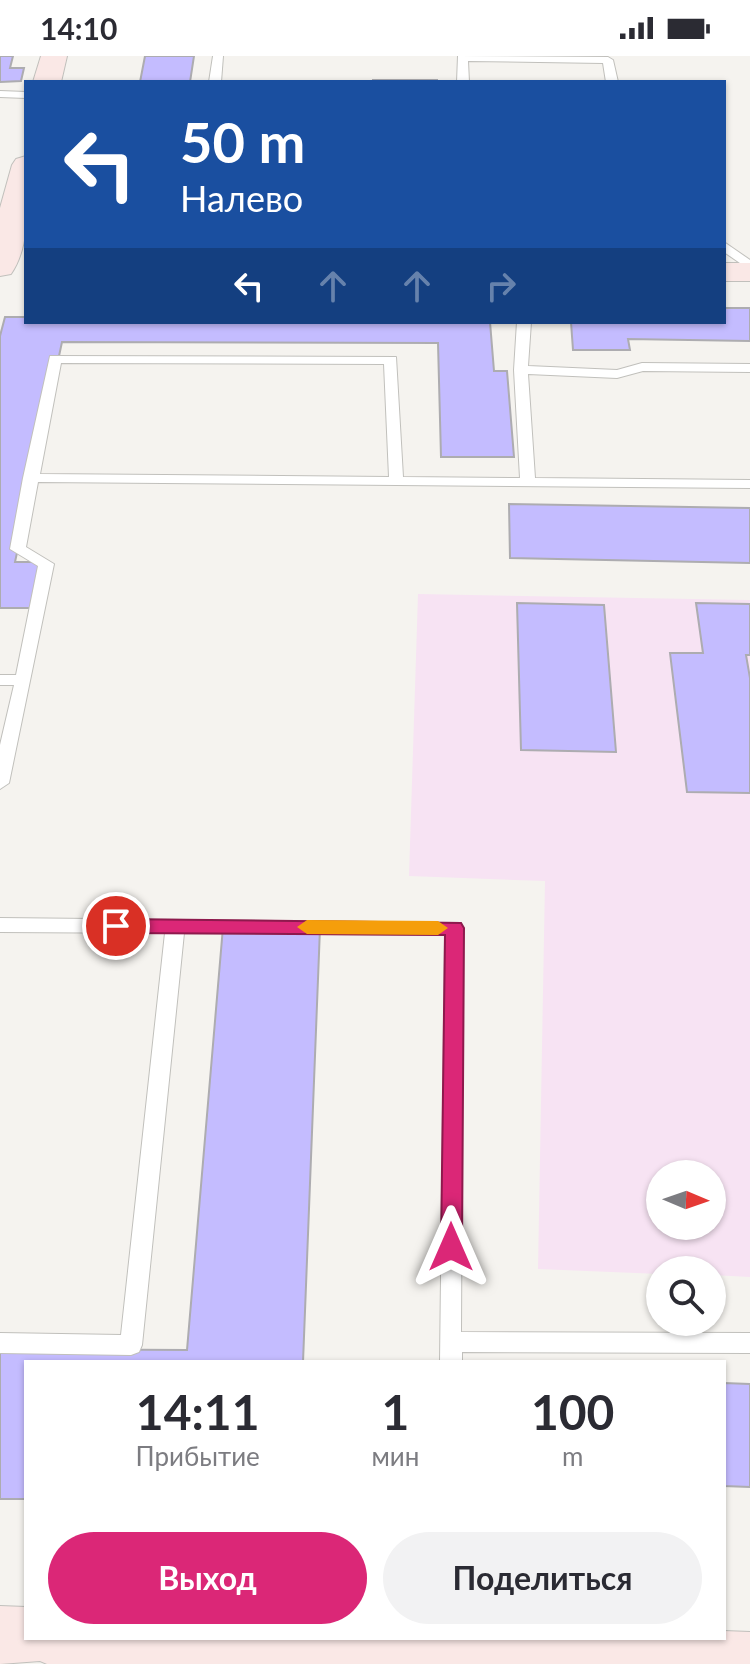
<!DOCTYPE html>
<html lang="ru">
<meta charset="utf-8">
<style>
body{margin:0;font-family:Lato,sans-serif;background:#f2f2f3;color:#2b2b33;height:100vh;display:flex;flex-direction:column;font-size:30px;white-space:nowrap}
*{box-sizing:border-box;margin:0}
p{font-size:26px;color:#7c7c81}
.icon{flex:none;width:44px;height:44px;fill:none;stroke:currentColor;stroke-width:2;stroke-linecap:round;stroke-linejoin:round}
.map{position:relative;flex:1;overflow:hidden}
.details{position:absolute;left:24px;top:1304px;width:702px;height:280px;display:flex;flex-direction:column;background:#fff;border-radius:0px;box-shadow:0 2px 6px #0004}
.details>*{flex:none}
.guide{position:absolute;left:24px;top:24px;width:702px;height:244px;border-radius:0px;box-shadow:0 2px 6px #0004;background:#1a4fa0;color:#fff;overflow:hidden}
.needle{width:52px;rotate:92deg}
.fabs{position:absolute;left:646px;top:1104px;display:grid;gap:16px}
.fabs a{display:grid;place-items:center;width:80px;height:80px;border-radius:50%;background:#fff;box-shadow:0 2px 6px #0004;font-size:40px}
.pin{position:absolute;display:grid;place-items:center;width:68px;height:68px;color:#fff;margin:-34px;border:4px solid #fff;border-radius:50%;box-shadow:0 2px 8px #0007}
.me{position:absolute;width:88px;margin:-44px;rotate:0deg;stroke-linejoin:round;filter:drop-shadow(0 0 6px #0008)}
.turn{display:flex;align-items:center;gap:28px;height:168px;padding:0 24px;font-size:36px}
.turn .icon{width:104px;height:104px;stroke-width:2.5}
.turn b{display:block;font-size:56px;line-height:68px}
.lanes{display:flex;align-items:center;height:76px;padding:0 24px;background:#0003;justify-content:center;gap:40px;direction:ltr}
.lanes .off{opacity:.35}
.eta{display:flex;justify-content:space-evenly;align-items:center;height:136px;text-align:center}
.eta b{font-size:48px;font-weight:700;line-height:56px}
.primary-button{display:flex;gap:16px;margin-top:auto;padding:16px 24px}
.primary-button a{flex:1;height:92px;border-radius:48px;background:#db2777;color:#fff;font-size:32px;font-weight:700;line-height:92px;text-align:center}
.primary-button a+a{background:#f2f2f3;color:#2b2b33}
.status{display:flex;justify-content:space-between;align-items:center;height:56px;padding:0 40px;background:#fff;direction:ltr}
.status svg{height:22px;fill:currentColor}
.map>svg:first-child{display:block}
</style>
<div class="status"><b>14:10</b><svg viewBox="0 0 49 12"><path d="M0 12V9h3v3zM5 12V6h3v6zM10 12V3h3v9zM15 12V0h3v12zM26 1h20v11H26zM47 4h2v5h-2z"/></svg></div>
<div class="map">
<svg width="750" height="1608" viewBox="0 0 750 1608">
<rect width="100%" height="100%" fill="#f5f3ef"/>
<path fill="#f7e3f3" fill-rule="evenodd" d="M418 538 750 544V1221L712 1219V1214H660V1218L538 1213 545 825 409 820ZM660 1118H712V1170H660Z"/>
<g fill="#c4bcff" stroke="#adacb0" stroke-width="2">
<polygon points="0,0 13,0 10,12 24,12 21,25 0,26"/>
<polygon points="145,0 194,0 190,26 140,26"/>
<rect x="373" y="24" width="64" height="2"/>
<polygon points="724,252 750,252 750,285 628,283 630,294 573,294 571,266 724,266"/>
<polygon points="5,261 26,261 26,266 490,266 494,315 507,315 514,401 441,401 438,287 62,286 15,506 41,506 31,552 0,552 0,280"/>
<polygon points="509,448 750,452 750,507 510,502"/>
<polygon points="517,547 604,549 616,696 521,694"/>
<polygon points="696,547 750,548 750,599 746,599 750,622 750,737 687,736 670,597 703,597"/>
<polygon points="223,871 320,872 303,1306 26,1306 26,1443 0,1443 0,1293 187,1294"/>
<polygon points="724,1327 750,1328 750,1431 724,1430"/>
</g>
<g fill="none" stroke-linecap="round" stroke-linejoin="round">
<defs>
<g id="lane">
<polygon points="213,0 223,0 221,26 209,26"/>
<polygon points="458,0 608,1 613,4 618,26 606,26 603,7 468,5 469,26 457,26"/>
<polygon points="0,35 26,36 26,42 0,41"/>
<polygon points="724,186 750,204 750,214 724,196"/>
<path d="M517 266H531L528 310 617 314 642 307 750 308V316L643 315 617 322 528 318 535 422 750 424V432L38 426 26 491 54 508 9 727 0 733V689L14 629H0V619H16L38 510 10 493 23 422 50 300 396 301 403 421 520 422 514 314ZM61 307 384 308 389 421 40 418Z"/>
<polygon points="0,862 461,867 463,872 461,1276 750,1277 750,1297 462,1296 462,1306 440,1306 445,879 184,877 142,1289 139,1296 131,1299 0,1297 0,1277 121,1279 165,877 0,876"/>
</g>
<g id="secondary">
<polygon points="41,0 67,0 61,26 33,26"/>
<path d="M26 100C26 137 33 186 11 218L0 220V152L12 109 16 103Z"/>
<rect x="724" y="207" width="26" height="18"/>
<polygon points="0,1550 26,1551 26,1582 724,1582 724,1575 750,1576 750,1608 47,1608 40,1605 0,1608"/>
</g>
</defs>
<use href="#lane" stroke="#c1c0bc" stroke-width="2"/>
<use href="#secondary" stroke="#c1c0bc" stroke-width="2"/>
<use href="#lane" fill="#fff" fill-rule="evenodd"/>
<use href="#secondary" fill="#fae8e6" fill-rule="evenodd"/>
</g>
<polygon fill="#db2777" stroke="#8e194d" stroke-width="2" points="116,863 461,867 464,872 462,1191 459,1197 451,1200 444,1197 441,1191 445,879 116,877 107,870"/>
<polygon fill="#f59e0b" points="307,864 438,865 448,872 438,879 307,878 297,871"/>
</svg>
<div class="fabs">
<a><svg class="needle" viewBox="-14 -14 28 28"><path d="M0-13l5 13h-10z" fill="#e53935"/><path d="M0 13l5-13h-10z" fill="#7c7c81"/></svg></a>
<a><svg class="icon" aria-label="search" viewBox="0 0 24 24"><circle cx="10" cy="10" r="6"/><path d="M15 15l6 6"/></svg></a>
</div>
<div class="pin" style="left:116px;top:870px;background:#d93025"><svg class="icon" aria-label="arrive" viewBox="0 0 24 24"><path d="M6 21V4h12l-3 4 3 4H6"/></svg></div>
<svg class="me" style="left:451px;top:1191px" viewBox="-20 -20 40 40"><path d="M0-17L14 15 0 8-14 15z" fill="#db2777" stroke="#fff" stroke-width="4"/></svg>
<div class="guide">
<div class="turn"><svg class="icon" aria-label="left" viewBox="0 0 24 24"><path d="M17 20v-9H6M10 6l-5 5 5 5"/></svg><div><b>50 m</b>Налево</div></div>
<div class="lanes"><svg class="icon" aria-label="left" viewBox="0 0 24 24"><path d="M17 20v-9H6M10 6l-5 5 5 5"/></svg><svg class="icon off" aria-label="ahead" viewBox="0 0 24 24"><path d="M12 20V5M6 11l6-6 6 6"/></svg><svg class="icon off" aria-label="ahead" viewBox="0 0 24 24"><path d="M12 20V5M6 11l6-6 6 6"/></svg><svg class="icon off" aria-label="right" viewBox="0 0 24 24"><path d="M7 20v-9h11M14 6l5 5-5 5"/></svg></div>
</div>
<section class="details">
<div class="eta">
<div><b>14:11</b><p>Прибытие</p></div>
<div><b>1</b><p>мин</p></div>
<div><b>100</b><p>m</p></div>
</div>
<div class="primary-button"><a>Выход</a><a>Поделиться</a></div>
</section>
</div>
